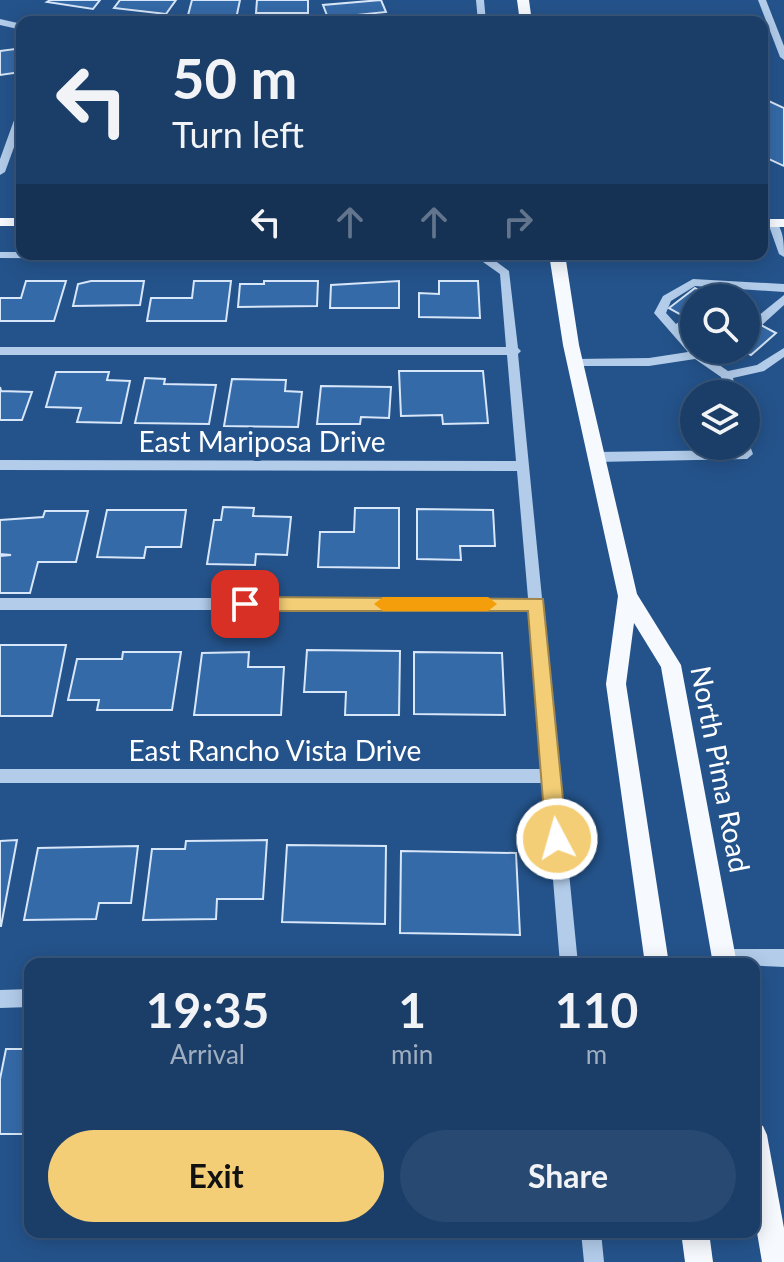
<!DOCTYPE html>
<style>
body{margin:0;font-family:Lato,sans-serif;background:#284971;color:#f1f3f6;height:100vh;display:flex;flex-direction:column;font-size:30px;white-space:nowrap}
*{box-sizing:border-box;margin:0}
p{font-size:26px;color:#a0aec0}
.icon{flex:none;width:44px;height:44px;fill:none;stroke:currentColor;stroke-width:2;stroke-linecap:round;stroke-linejoin:round}
.map{position:relative;flex:1;overflow:hidden}
.panel{position:absolute;left:24px;top:958px;width:736px;height:280px;display:flex;flex-direction:column;background:#1b3e68;border-radius:16px;box-shadow:0 4px 20px #0003,0 0 0 2px #39577c}
.panel>*{flex:none}
.guide{position:absolute;left:16px;top:16px;width:752px;height:244px;border-radius:16px;box-shadow:0 4px 20px #0003,0 0 0 2px #39577c;background:#1b3e68;color:#f1f3f6;overflow:hidden}
.fabs{position:absolute;left:680px;top:284px;display:grid;gap:16px}
.fabs a{display:grid;place-items:center;width:80px;height:80px;border-radius:50%;background:#1b3e68;box-shadow:0 4px 20px #0003,0 0 0 2px #39577c;font-size:40px}
.pin{position:absolute;display:grid;place-items:center;width:68px;height:68px;color:#fff;margin:-34px;border-radius:16px;box-shadow:0 4px 12px #0006}
.me{position:absolute;width:88px;margin:-44px;rotate:354deg;stroke-linejoin:round;filter:drop-shadow(0 0 6px #0008)}
.turn{display:flex;align-items:center;gap:28px;height:168px;padding:0 24px;font-size:36px}
.turn .icon{width:104px;height:104px;stroke-width:2.5}
.turn b{display:block;font-size:56px;line-height:68px}
.lanes{display:flex;align-items:center;height:76px;padding:0 24px;background:#0003;justify-content:center;gap:40px;direction:ltr}
.lanes .off{opacity:.35}
.eta{display:flex;justify-content:space-evenly;align-items:center;height:136px;text-align:center}
.eta b{font-size:48px;font-weight:700;line-height:56px}
.primary-button{display:flex;gap:16px;margin-top:auto;padding:16px 24px}
.primary-button a{flex:1;height:92px;border-radius:48px;background:#f4ce76;color:#111;font-size:32px;font-weight:700;line-height:92px;text-align:center}
.primary-button a+a{background:#284971;color:#f1f3f6}
.map>svg:first-child{display:block}
</style>
<div class="map">
<svg width="784" height="1262" viewBox="0 0 784 1262">
<rect width="100%" height="100%" fill="#24538b"/>
<g fill="#356aa8" stroke="#d7e6f8" stroke-width="2">
<polygon points="50,0 100,0 93,9 47,2"/>
<polygon points="120,0 176,0 166,14 114,8"/>
<polygon points="192,0 240,0 236,19 187,19"/>
<polygon points="257,0 308,0 308,13 256,13"/>
<polygon points="381,0 386,12 328,18 323,5"/>
<polygon points="15,49 21,72 0,75 0,51"/>
<polygon points="762,98 784,108 784,166 762,156"/>
<polygon points="26,281 66,281 54,321 0,321 0,298 21,298"/>
<polygon points="91,281 144,281 140,305 73,306 78,284"/>
<polygon points="194,281 231,281 226,321 147,321 151,298 192,298"/>
<polygon points="264,281 318,281 317,306 238,307 240,284 264,284"/>
<polygon points="399,281 399,308 330,308 331,285"/>
<polygon points="439,281 478,281 480,318 419,317 419,293 439,294"/>
<polygon points="695,288 713,298 694,298 694,322 669,308"/>
<polygon points="746,317 776,333 751,355 742,350 746,350"/>
<polygon points="399,371 483,371 488,423 443,424 442,415 401,416"/>
<polygon points="56,372 109,372 107,380 130,381 121,423 77,422 81,408 46,407"/>
<polygon points="145,378 165,379 164,384 216,385 209,424 135,423"/>
<polygon points="232,379 286,380 285,391 302,392 298,427 224,426"/>
<polygon points="321,386 391,387 389,418 361,417 360,424 317,424"/>
<polygon points="0,387 1,391 32,392 22,420 0,420"/>
<polygon points="223,507 254,508 253,516 291,517 287,555 256,554 255,565 207,564 214,520 221,520"/>
<polygon points="355,508 399,508 399,568 318,567 320,532 354,532"/>
<polygon points="417,509 493,510 495,546 460,546 461,560 417,559"/>
<polygon points="107,510 186,510 181,547 146,547 144,558 97,557"/>
<polygon points="45,511 88,511 76,562 38,562 30,593 0,593 0,556 11,555 0,554 0,520 43,517"/>
<polygon points="0,645 66,645 52,716 0,716"/>
<polygon points="307,650 400,651 399,715 345,715 346,692 304,692"/>
<polygon points="123,652 181,652 172,710 97,710 99,700 68,700 77,659 122,659"/>
<polygon points="249,652 248,667 284,667 281,715 194,715 202,653"/>
<polygon points="414,652 502,653 505,715 414,714"/>
<polygon points="17,840 1,926 0,926 0,841"/>
<polygon points="267,840 263,899 217,899 216,919 143,920 152,849 185,849 186,841"/>
<polygon points="287,845 386,846 385,924 282,922"/>
<polygon points="138,846 131,903 99,903 96,919 24,920 38,848"/>
<polygon points="401,851 516,853 520,935 400,933"/>
<polygon points="6,1049 30,1049 30,1134 0,1134 0,1079"/>
</g>
<g fill="none" stroke-linecap="round" stroke-linejoin="round">
<polyline stroke="#456d9c" stroke-width="11" stroke-dasharray="11 6" stroke-linecap="butt" points="746,331 757,323"/>
<g fill="#b2ccea" fill-rule="evenodd">
<polygon points="476,0 484,0 486,22 478,22"/>
<polygon points="758,0 766,0 784,46 784,60 780,57"/>
<polygon points="0,19 22,24 22,30 0,25"/>
<polygon points="22,109 22,125 5,172 0,175 0,159 17,112"/>
<path d="M773 220C784 227 784 245 784 257L779 254 768 223Z"/>
<polygon points="0,252 22,252 22,254 473,255 490,257 509,271 518,348 521,351 518,354 578,964 560,964 545,783 0,783 0,769 543,769 529,610 0,610 0,598 528,598 517,471 0,470 0,460 516,461 507,355 0,355 0,347 506,347 500,274 483,262 473,261 0,258"/>
<polygon points="693,279 784,284 784,292 695,286 671,301 666,313 676,324 686,317 694,317 694,323 682,331 694,344 694,350 718,350 706,356 728,371 757,365 784,348 784,357 764,371 733,378 737,394 725,394 721,377 695,359 649,366 571,366 569,363 575,359 649,358 688,352 654,313 663,296"/>
<polygon points="784,295 784,305 761,326 753,326 753,320"/>
<polygon points="746,442 749,443 753,454 747,459 596,462 590,457 596,452 740,450 739,446 746,446"/>
<polygon points="724,949 784,949 784,967 718,964 715,958 718,952"/>
<polygon points="30,989 30,1007 0,1008 0,990"/>
<polygon points="581,1232 601,1232 604,1262 584,1262"/>
</g>
<g fill="#f6f9fe" fill-rule="evenodd">
<polygon points="517,0 529,0 532,22 520,22"/>
<rect x="0" y="218" width="22" height="8"/>
<rect x="762" y="219" width="22" height="8"/>
<polygon points="549,254 565,254 579,345 637,594 681,665 737,964 713,964 661,667 634,623 626,684 669,964 645,964 606,684 618,596 563,345"/>
<polygon points="754,1122 763,1126 767,1135 784,1228 784,1262 762,1262 754,1215"/>
<polygon points="681,1232 709,1232 713,1262 685,1262"/>
</g>
</g>
<polygon fill="#f4ce76" stroke="#9f864d" stroke-width="2" points="245,597 543,599 567,839 564,846 557,849 549,846 546,839 528,611 245,611 236,604"/>
<polygon fill="#f59e0b" points="383,597 488,597 497,604 488,611 383,611 374,604"/>
<g text-anchor="middle" dominant-baseline="central" stroke-width="8" stroke-linejoin="round" paint-order="stroke">
<g font-size="28" fill="#fff" stroke="#24538b">
<text x="262" y="441">East Mariposa Drive</text>
<text x="275" y="750">East Rancho Vista Drive</text>
<text transform="translate(721 769) rotate(79)">North Pima Road</text>
</g>
</g>
</svg>
<div class="fabs">
<a><svg class="icon" aria-label="search" viewBox="0 0 24 24"><circle cx="10" cy="10" r="6"/><path d="M15 15l6 6"/></svg></a>
<a><svg class="icon" aria-label="layers" viewBox="0 0 24 24"><path d="M12 4l9 5-9 5-9-5zM3 14l9 5 9-5"/></svg></a>
</div>
<div class="pin" style="left:245px;top:604px;background:#d93025"><svg class="icon" aria-label="arrive" viewBox="0 0 24 24"><path d="M6 21V4h12l-3 4 3 4H6"/></svg></div>
<svg class="me" style="left:557px;top:839px" viewBox="-20 -20 40 40"><circle r="17" fill="#f4ce76" stroke="#fff" stroke-width="3"/><path d="M0-11L8 9 0 5-8 9z" fill="#fff"/></svg>
<div class="guide">
<div class="turn"><svg class="icon" aria-label="left" viewBox="0 0 24 24"><path d="M17 20v-9H6M10 6l-5 5 5 5"/></svg><div><b>50 m</b>Turn left</div></div>
<div class="lanes"><svg class="icon" aria-label="left" viewBox="0 0 24 24"><path d="M17 20v-9H6M10 6l-5 5 5 5"/></svg><svg class="icon off" aria-label="ahead" viewBox="0 0 24 24"><path d="M12 20V5M6 11l6-6 6 6"/></svg><svg class="icon off" aria-label="ahead" viewBox="0 0 24 24"><path d="M12 20V5M6 11l6-6 6 6"/></svg><svg class="icon off" aria-label="right" viewBox="0 0 24 24"><path d="M7 20v-9h11M14 6l5 5-5 5"/></svg></div>
</div>
<section class="panel">
<div class="eta">
<div><b>19:35</b><p>Arrival</p></div>
<div><b>1</b><p>min</p></div>
<div><b>110</b><p>m</p></div>
</div>
<div class="primary-button"><a>Exit</a><a>Share</a></div>
</section>
</div>
